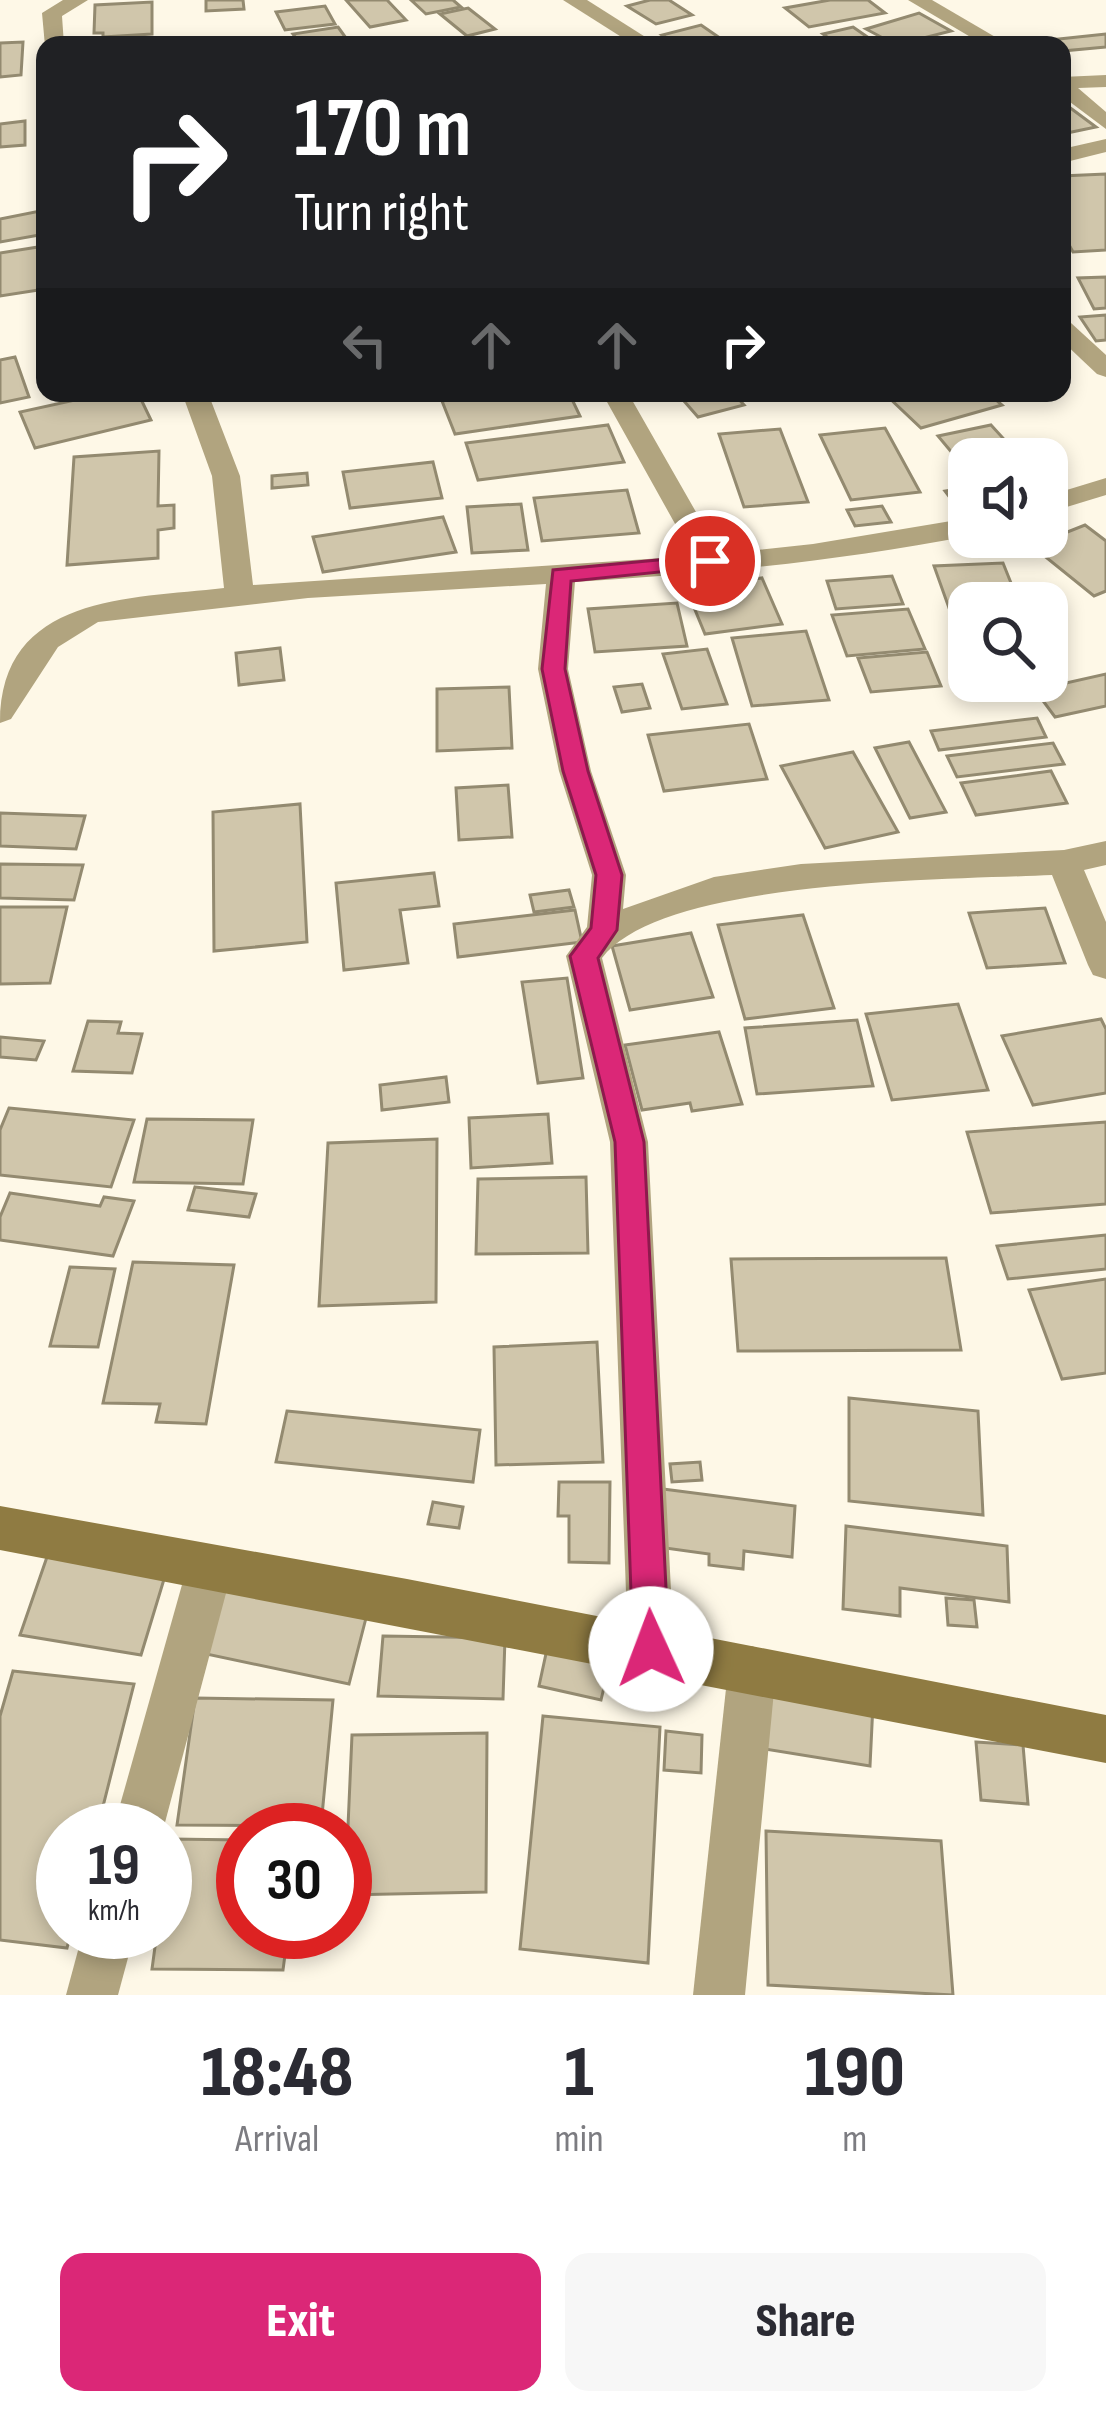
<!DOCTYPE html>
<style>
body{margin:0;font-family:"Sofia Sans Condensed",sans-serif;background:#f7f7f7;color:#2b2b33;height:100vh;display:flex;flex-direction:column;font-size:45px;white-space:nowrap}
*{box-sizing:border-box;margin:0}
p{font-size:39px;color:#7c7c81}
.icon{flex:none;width:66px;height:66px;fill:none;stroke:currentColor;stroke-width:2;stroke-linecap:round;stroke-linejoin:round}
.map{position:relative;height:1995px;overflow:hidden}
.panel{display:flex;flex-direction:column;background:#fff;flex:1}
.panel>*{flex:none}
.guide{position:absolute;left:36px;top:36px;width:1035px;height:366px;border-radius:24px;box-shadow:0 6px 18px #0003;background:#202124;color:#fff;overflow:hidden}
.controls{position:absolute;left:948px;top:438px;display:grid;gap:24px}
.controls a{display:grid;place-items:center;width:120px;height:120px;border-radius:24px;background:#fff;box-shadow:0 6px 18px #0003;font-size:60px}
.speed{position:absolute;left:36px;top:1803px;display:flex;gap:24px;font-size:60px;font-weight:700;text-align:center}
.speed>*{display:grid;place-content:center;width:156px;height:156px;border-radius:50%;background:#fff;box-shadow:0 6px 18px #0003;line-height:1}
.speed small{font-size:30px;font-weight:400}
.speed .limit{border:18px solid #d22;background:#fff;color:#111}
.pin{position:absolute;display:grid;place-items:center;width:102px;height:102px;color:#fff;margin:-51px;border:6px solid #fff;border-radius:50%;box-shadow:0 3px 12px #0007}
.me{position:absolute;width:132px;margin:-66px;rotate:358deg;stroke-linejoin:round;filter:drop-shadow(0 0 9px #0008)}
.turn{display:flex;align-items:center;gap:42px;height:252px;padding:0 60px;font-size:54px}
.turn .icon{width:156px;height:156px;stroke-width:2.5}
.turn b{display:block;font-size:84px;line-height:102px}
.lanes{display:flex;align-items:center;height:114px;padding:0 60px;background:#0003;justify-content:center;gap:60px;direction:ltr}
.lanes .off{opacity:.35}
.eta{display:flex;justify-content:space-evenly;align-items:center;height:204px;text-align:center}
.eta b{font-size:72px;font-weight:800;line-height:84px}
.action{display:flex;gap:24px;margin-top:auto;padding:24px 60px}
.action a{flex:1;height:138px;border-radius:24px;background:#db2777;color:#fff;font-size:48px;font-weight:800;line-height:138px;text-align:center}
.action a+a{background:#f7f7f7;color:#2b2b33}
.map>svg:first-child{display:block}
</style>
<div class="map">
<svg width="1106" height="1995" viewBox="0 0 1106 1995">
<rect width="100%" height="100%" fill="#fef8e7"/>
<g fill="#d0c6ab" stroke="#938a70" stroke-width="3">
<polygon points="206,0 243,0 244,9 206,11"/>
<polygon points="346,0 387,0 406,20 370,27"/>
<polygon points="411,0 453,0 461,7 426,14"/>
<polygon points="650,0 669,0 692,15 656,24 627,6"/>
<polygon points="830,0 868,0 885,13 809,27 785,8"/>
<polygon points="152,2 152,34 103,37 103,33 94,33 95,5"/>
<polygon points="325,6 335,24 285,30 276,12"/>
<polygon points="468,8 495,29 467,36 440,14"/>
<polygon points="919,13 951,31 896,45 866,29"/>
<polygon points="701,25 730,45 677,45 662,35"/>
<polygon points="338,27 351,45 301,45 293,34"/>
<polygon points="853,27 879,45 838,45 823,34"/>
<polygon points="1106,34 1106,47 1062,51 1062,45 1040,41"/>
<polygon points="23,42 21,75 0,77 0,43"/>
<polygon points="1065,104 1096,127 1062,134"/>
<polygon points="25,121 25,145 0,147 0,124"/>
<polygon points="1106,174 1106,250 1073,252 1062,232 1062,176"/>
<polygon points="45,210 45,234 0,242 0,219"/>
<polygon points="38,247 45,289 0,296 0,253"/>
<polygon points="1106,277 1106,308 1094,309 1078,278"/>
<polygon points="1106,315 1106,340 1096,341 1080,317"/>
<polygon points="15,357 29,397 0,403 0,360"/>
<polygon points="107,393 138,393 151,420 35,448 20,412"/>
<polygon points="496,393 569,393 580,416 455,434 442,401"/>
<polygon points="677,393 733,393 744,405 698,417"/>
<polygon points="884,393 988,393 1002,405 921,428"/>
<polygon points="608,425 624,462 478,480 466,443"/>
<polygon points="991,425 1022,459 969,459 969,473 938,436"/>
<polygon points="885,428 920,492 851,500 820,435"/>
<polygon points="780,429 808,502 744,507 719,434"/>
<polygon points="159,451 158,506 174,505 174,528 158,530 158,558 67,565 74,457"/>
<polygon points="433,462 442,498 350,508 343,472"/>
<polygon points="307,473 308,485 272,488 272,476"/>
<polygon points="969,487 969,509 960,511 945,491"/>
<polygon points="627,490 639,533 542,541 534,498"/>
<polygon points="521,504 528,550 472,553 467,507"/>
<polygon points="882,506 891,522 855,526 847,510"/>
<polygon points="443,517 456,552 323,572 313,537"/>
<polygon points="1085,525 1106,541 1106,591 1094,596 1032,546"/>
<polygon points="1003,563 1019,603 949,608 934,566"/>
<polygon points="892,576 903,604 836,609 827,581"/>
<polygon points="762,578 782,624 705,634 686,588"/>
<polygon points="677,603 687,646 595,652 588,609"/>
<polygon points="908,609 925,649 847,656 832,615"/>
<polygon points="806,631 829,700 752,706 732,638"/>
<polygon points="280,648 284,680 239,685 236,653"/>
<polygon points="707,649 727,704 682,709 663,654"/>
<polygon points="927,652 941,686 871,692 858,658"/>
<polygon points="1106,674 1106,706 1055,717 1035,690"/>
<polygon points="642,684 650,708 622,712 614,687"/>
<polygon points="509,687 512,748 437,751 437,689"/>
<polygon points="1037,718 1046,737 939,750 931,731"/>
<polygon points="749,724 767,779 664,791 648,735"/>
<polygon points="909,742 946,812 910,818 875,748"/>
<polygon points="1053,743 1064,764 957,777 947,756"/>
<polygon points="853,752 898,832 825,848 781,766"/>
<polygon points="1051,771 1067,803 976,815 961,783"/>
<polygon points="508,785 512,837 459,840 456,788"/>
<polygon points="300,804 307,942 214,951 213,812"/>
<polygon points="0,813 85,816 76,849 0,846"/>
<polygon points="0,864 83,865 74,900 0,898"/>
<polygon points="434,873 439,906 400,910 408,963 344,970 336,883"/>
<polygon points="569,890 574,907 534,912 530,895"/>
<polygon points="0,907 67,907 50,983 0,984"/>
<polygon points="1045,908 1065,963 987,968 969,913"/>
<polygon points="575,910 582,942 458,957 454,924"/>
<polygon points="803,915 834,1008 745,1019 718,925"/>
<polygon points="691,933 713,997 630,1010 612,946"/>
<polygon points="567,978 583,1078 538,1083 522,982"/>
<polygon points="958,1004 988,1090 892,1100 866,1014"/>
<polygon points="1101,1019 1106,1029 1106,1093 1033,1105 1002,1036"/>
<polygon points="857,1020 873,1086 757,1094 745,1028"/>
<polygon points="88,1021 121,1022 118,1033 142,1034 132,1073 73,1071"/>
<polygon points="719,1032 742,1104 692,1111 690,1103 642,1110 625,1045"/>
<polygon points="0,1037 44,1041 36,1060 0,1057"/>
<polygon points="446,1077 449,1102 382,1110 380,1085"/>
<polygon points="9,1108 134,1120 111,1187 0,1175 0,1130"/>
<polygon points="548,1114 552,1163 471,1168 469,1118"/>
<polygon points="147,1119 253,1120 243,1184 134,1182"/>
<polygon points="1106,1122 1106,1204 991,1213 967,1132"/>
<polygon points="437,1139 436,1302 319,1306 328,1143"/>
<polygon points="586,1177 588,1253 476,1254 478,1179"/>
<polygon points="195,1187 256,1194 249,1217 188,1210"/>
<polygon points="10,1193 100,1206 104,1197 134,1201 113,1256 0,1240 0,1217"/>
<polygon points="1106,1235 1106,1269 1008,1279 997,1246"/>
<polygon points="946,1258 961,1350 738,1351 731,1259"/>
<polygon points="133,1262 234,1265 206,1424 156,1422 160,1404 103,1403"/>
<polygon points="70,1267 115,1269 98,1347 50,1346"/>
<polygon points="1106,1279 1106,1373 1062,1379 1029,1290"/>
<polygon points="597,1342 603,1462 496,1465 494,1347"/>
<polygon points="849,1398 978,1411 983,1515 849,1501"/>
<polygon points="287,1411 480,1430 473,1482 276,1462"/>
<polygon points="700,1462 702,1480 672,1482 670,1464"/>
<polygon points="559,1482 610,1482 609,1563 569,1562 569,1516 558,1516"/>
<polygon points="663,1489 795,1506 792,1557 744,1551 743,1569 709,1565 709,1554 658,1547"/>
<polygon points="433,1502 463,1507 459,1528 428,1524"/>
<polygon points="846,1526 1007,1546 1009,1602 900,1588 900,1616 843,1609"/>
<polygon points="47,1557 165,1576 141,1655 20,1635"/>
<polygon points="214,1586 366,1618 349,1684 192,1651"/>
<polygon points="946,1598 974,1600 977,1627 948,1625"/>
<polygon points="383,1636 505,1638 503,1699 378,1696"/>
<polygon points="547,1649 610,1662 601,1700 539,1686"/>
<polygon points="13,1671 134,1684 97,1830 63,1830 63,1932 71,1932 67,1948 0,1940 0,1716"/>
<polygon points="758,1686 873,1704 870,1766 753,1747"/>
<polygon points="195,1698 333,1700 321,1826 177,1825"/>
<polygon points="543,1716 660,1727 648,1963 520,1949"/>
<polygon points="666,1731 702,1735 701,1773 664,1770"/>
<polygon points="487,1733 486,1892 345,1895 352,1735"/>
<polygon points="976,1742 1023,1745 1028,1804 981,1800"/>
<polygon points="766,1831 941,1841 953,1995 768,1985"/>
<polygon points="170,1839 243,1840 243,1932 288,1932 283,1970 152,1969 157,1932 165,1932"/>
</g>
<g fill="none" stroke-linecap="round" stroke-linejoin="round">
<g fill="#b1a47f" fill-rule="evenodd">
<polygon points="63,0 88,0 62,16 64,45 45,46 42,13"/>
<polygon points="563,0 587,0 658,45 634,45"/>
<polygon points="908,0 932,0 1009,45 984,45"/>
<polygon points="1106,75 1106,87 1078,88 1106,112 1106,129 1062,96 1062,77"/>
<polygon points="1106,139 1106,152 1062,163 1062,149"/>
<polygon points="1062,321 1071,323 1106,355 1106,377 1097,374 1062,341"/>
<path d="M182 393H208L240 476 253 585 693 556 602 393H628L720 554 813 544 969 518V536C838 561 708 574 575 582L568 669 591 771 626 875 623 909 714 877 801 864 1064 850 1106 841V865L1084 870 1106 922V979L1093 975 1088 965 1052 875C953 880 662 878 602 958L648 1142 674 1649 668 1666 651 1672 634 1666 628 1649 610 1142 566 956 587 927 592 875 559 771 538 669 546 584 308 598 98 622 58 647 11 719 0 723C0 594 130 599 224 588L212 476Z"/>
<polygon points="1106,478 1106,495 1047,513 1047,496"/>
<polygon points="210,1545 226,1551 233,1567 163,1830 113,1830 187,1567 194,1551"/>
<polygon points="752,1646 769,1653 776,1670 745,1995 693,1995 728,1670 735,1653"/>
<polygon points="83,1932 135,1932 118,1995 66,1995"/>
</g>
<polygon fill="#8f7b42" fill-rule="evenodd" points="0,1506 407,1579 1106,1715 1106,1763 0,1550"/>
</g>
<polygon fill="#db2777" stroke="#8e194d" stroke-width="3" points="710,555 718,557 718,566 571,581 565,669 588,771 622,875 617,930 598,958 644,1142 669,1649 663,1662 651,1667 638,1662 633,1649 615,1142 570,956 591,928 596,875 563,771 542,669 553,570"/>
</svg>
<div class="controls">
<a><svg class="icon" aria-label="sound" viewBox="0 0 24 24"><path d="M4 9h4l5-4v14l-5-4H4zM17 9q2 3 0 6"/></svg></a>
<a><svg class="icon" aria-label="search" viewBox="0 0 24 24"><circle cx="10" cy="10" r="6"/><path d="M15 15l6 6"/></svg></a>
</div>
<div class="speed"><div>19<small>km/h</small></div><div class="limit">30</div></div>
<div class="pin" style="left:710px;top:561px;background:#d93025"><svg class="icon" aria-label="arrive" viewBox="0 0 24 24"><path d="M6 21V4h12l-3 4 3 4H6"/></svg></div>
<svg class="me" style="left:651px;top:1649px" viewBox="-20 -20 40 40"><circle r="19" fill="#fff"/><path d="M0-13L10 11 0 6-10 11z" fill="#db2777"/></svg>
<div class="guide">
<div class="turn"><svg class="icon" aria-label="right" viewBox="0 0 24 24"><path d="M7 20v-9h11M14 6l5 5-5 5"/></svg><div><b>170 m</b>Turn right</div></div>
<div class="lanes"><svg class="icon off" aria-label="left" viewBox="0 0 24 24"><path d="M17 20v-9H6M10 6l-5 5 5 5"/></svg><svg class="icon off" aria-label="ahead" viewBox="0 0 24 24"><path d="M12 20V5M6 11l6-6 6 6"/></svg><svg class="icon off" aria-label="ahead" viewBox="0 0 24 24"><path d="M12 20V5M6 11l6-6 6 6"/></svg><svg class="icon" aria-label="right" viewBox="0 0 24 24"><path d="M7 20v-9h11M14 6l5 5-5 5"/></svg></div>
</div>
</div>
<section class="panel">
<div class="eta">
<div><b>18:48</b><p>Arrival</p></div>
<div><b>1</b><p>min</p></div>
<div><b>190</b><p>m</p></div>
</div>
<div class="action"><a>Exit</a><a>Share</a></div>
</section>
